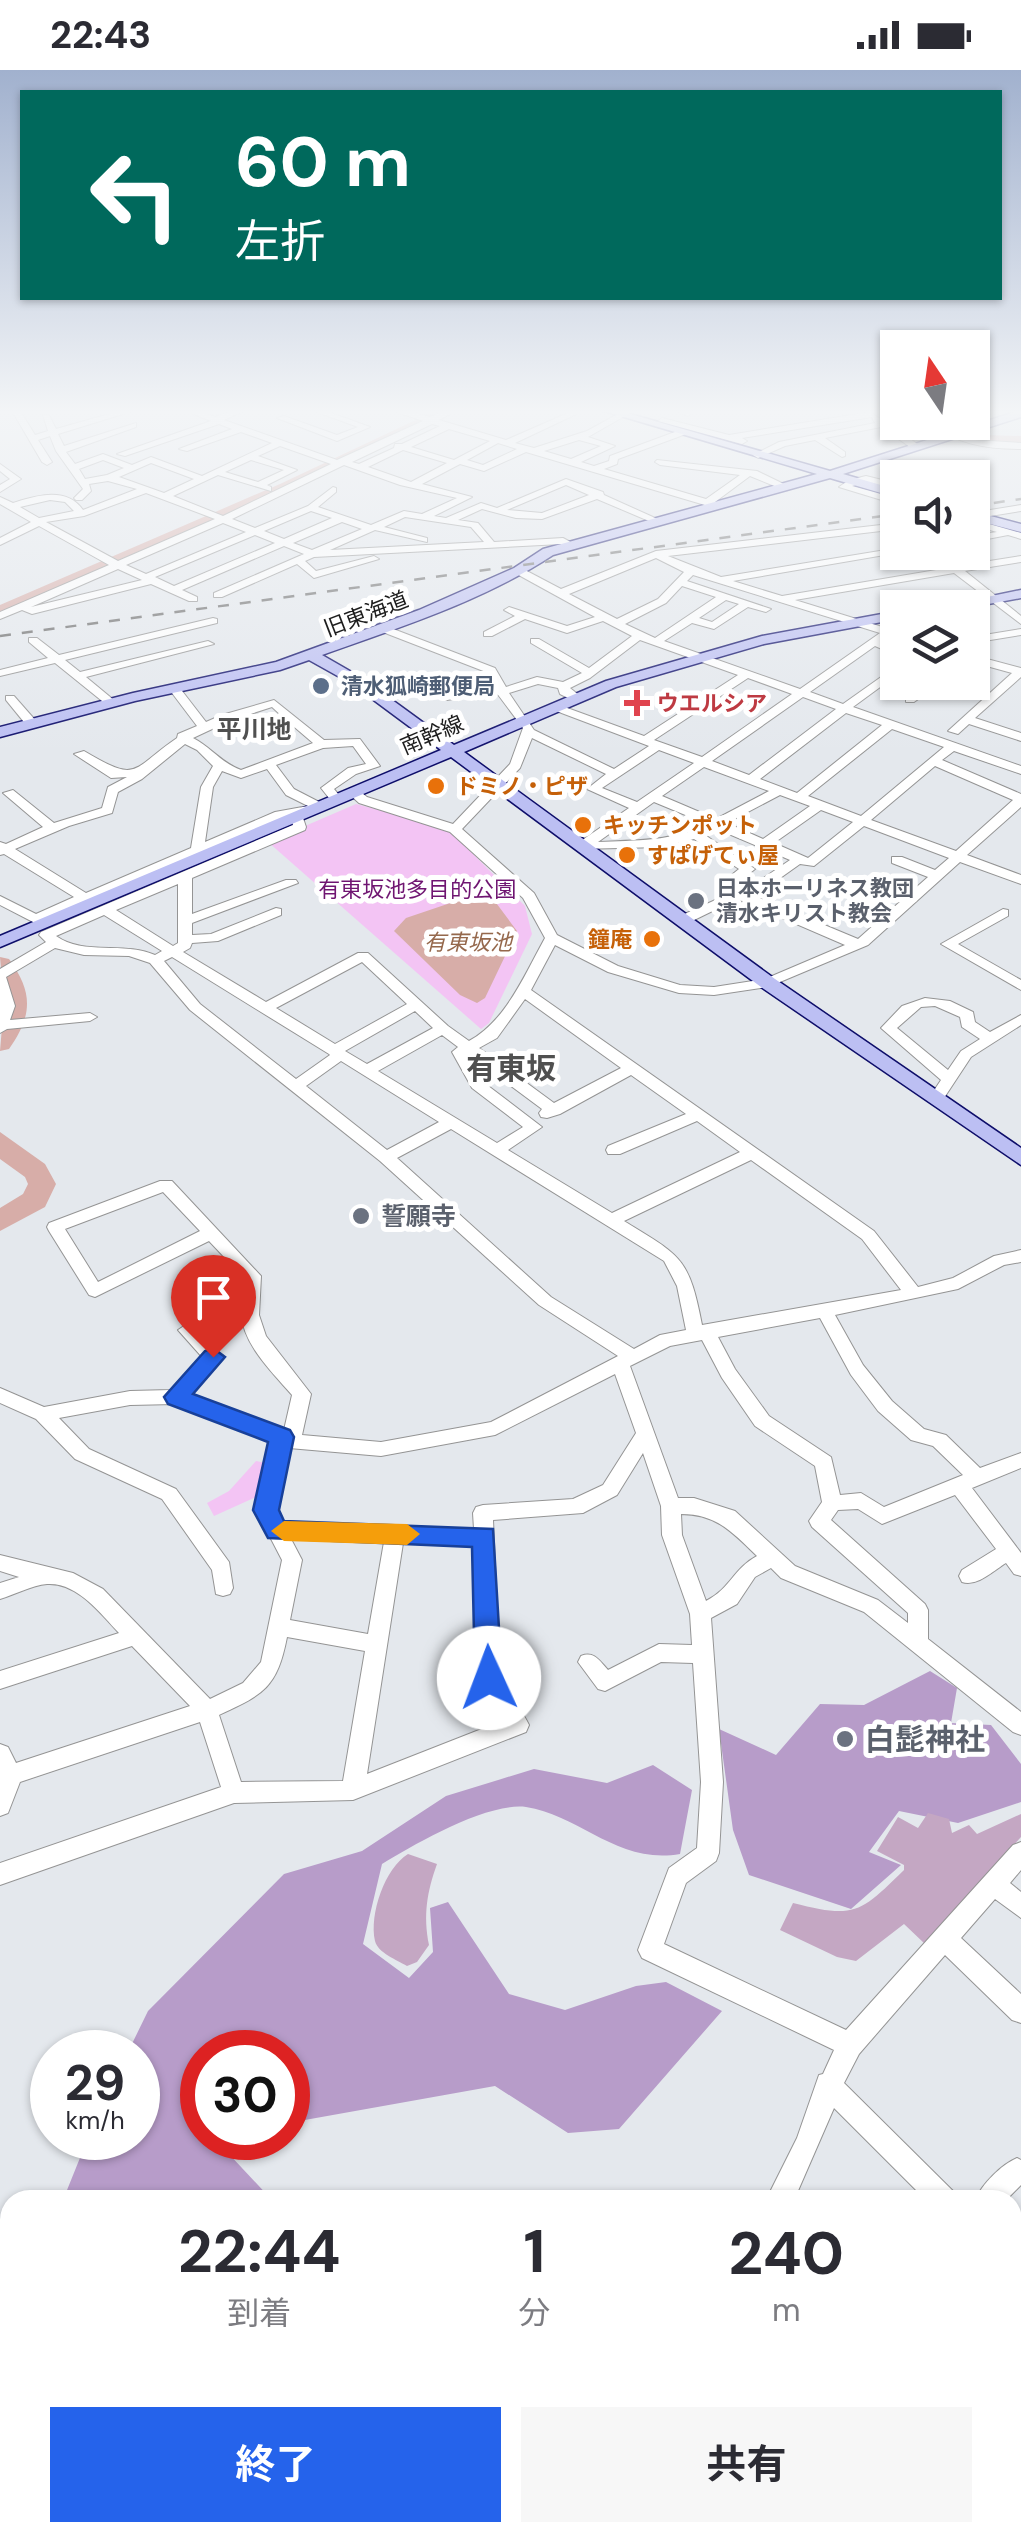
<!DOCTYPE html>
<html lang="ja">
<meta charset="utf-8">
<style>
body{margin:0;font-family:"DM Sans","Noto Sans JP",sans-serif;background:#f7f7f7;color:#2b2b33;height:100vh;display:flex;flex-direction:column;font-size:38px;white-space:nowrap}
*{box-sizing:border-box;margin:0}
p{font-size:32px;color:#7c7c81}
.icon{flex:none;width:55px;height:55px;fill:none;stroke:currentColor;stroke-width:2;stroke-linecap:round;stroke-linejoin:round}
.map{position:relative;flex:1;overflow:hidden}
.drawer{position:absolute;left:0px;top:2120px;width:1022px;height:352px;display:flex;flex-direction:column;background:#fff;border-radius:30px 30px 0 0;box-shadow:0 2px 8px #0004}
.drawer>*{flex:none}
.guide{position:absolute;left:20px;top:20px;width:982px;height:210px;border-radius:0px;box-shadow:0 2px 8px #0004;background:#00695c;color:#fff;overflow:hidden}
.needle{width:65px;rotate:347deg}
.controls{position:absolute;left:880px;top:260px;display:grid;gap:20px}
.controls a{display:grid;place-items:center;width:110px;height:110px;border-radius:0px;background:#fff;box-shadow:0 2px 8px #0004;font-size:50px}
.speed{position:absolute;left:30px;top:1960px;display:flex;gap:20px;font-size:50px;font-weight:700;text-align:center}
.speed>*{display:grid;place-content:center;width:130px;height:130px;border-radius:50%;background:#fff;box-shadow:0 2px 8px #0004;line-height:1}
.speed small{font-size:25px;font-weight:400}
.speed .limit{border:15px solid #d22;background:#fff;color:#111}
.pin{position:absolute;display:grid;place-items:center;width:85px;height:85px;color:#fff;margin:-102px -42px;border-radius:50% 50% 50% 0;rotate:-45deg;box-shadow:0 0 10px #0007}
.pin .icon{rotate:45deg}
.me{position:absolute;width:110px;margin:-55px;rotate:358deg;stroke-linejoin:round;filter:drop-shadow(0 0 8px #0008)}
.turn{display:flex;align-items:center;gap:35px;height:210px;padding:0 50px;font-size:45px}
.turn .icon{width:130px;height:130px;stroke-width:2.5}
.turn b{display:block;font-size:70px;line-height:85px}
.eta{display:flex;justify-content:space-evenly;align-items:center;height:170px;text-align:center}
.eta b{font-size:60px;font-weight:700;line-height:70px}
.cta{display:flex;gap:20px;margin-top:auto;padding:20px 50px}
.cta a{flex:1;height:115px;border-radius:0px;background:#2563eb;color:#fff;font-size:40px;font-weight:700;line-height:115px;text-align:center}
.cta a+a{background:#f7f7f7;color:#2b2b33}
.status{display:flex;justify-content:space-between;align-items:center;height:70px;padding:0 50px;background:#fff;direction:ltr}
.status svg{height:28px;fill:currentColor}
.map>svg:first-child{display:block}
</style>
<div class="status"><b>22:43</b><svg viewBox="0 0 49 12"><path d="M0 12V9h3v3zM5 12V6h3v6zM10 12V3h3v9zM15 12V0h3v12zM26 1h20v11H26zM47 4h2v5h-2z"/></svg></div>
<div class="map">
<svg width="1021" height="2471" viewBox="0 0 1021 2471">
<rect width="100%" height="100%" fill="#e4e8ed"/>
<g fill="#b79cc9">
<polygon points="930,1601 957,1618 951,1653 991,1655 1021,1694 1021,1732 958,1753 899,1741 869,1782 901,1795 851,1839 749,1805 733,1760 719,1659 776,1685 820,1634 864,1635"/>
<path d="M653 1695 692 1720 680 1784C618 1795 580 1745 526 1737 487 1732 415 1774 382 1794L363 1874 409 1908 433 1882 430 1838 448 1832 509 1924 565 1940 636 1916 666 1912 722 1941 619 2059 568 2063 495 2016 288 2053V1982H202V2068H214L272 2130H63L88 2068H138V1982H128L148 1941 284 1804 362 1781 446 1726 534 1699 607 1713Z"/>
<polygon points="10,2177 10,2462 480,2462 486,2471 10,2471 0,2433 0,2185"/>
</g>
<g fill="#c4a7c3">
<path d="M928 1743 949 1749 952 1763 969 1755 977 1764 1021 1744V1767L925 1874 904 1854 856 1891 837 1887 780 1860 793 1833C855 1849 860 1843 904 1800V1795L877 1781 898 1747 918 1758Z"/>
<path d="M408 1784 437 1794C427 1822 423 1845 429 1875L417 1892 407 1896C397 1890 378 1883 375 1871 369 1844 385 1798 408 1784Z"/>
</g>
<g fill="#f3c4f4">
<polygon points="356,734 447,758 525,836 532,864 489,953 481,959 268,772"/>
<polygon points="256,1391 266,1393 258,1426 214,1446 207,1433 229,1421"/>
</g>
<polygon fill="#d7ada8" points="482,814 517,861 485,928 477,933 460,925 394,861 406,848 480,823 477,815"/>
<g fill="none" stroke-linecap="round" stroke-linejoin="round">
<g fill="#d7ada8" fill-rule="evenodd">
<polygon points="439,339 458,339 292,420 0,548 0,535 280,414"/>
<polygon points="935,352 956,352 984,365 1021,366 1021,376 975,373"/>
<path d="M0 887 9 889C33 922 33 945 9 979L0 981 4 933Z"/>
<polygon points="0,1062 45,1094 56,1114 45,1137 0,1161 0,1138 23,1124 28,1114 25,1107 0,1089"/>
</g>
<defs>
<g id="street">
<path d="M11 339H19L35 365 48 361 43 345H49L56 359 127 339H139L58 364 64 376 136 353V357L66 382 75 394 103 384 132 395 151 387 202 406 272 373 241 362 187 381 179 379 232 359 219 354 125 386 117 384 211 351 181 339H192L215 347 237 339H248L224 350 337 390 423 351 388 339H400L430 347 449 339H459L439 350 506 370 577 339H587L515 373 534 378 587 361 627 339H637L588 367 615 376 581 392 594 396 609 391 610 386 683 359 686 364 618 389 617 394 604 399 706 429 740 405 660 395 655 392 657 390 757 401 790 417 782 419 750 406 715 432 720 435 715 438 526 382 484 401 460 394 422 414 472 427 434 446 446 448 481 433 497 438 566 409 603 422 604 425 664 452 656 454 597 429 542 449 516 448 482 439 458 450 478 453 494 472 563 468 578 476 573 479 561 474 314 487 305 491 316 501 374 486 379 489 314 508 297 494 222 527H214V523L304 484 284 476 182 520 197 527V531H189L151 514 32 544 22 540 0 549V542L109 495 39 456 0 475V468L31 452 0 434V427L13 433C36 426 66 416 83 440L137 419 108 411 89 414 91 421 82 430H76L74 428 83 419 56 381 50 366 38 370 52 392 47 395 42 392ZM432 354 440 356 402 374H395L394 378 359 394 352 392ZM449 359 490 371 454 390 411 377ZM579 370 601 376 571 389 544 381ZM498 373 517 379 483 395 467 390ZM280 376 331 394 223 446 173 426 218 405 271 421V417L267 415 297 400 258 386ZM403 380 447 393 411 412 368 397ZM103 390 124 398 107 405 85 409 79 399ZM251 390 284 400 258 412 225 402ZM151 393 194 409 164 423 119 407ZM344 395 400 415 457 428 422 444 404 441 371 455 318 437 336 422V418L333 417 308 436 255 458 232 449ZM566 415 589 425 542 443 507 440ZM146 423 215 449 118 491 46 452 84 446ZM50 430 65 432 74 441 39 448 20 437ZM311 441 332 448 284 469 264 461ZM405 447 471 457 484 472 330 480 375 460 427 472V468L384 457ZM342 452 362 459 312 480 293 473ZM223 453 246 462 146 504 126 495ZM255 465 275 473 174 516 155 507ZM118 499 142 510 31 537Z"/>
<polygon points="309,339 320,339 370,357 337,371 277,348 284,346 337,365 358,357"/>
<polygon points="671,339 683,339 692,343 688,346"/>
<polygon points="870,342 919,375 919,379 913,379 881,357 825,368 845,382 845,386 842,387 815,370 785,376 758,388 753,385 779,372 875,353 872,347 742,368 747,371 742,374 658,351 662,348 729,365"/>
<path d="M928 352H939L975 370 1021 373V379C987 379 955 374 928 352Z"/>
<polygon points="0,394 21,409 0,422 0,415 10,409 0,401"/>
<polygon points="866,406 898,414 898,420 867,412 852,416 888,426 890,428 885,431 839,417 849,410"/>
<polygon points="1021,435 1021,441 972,449 972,443"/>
<polygon points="972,449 1021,463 1021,469 1008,465 972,472 972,466 997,462 972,455"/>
<path d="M898 453V459L668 486 721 507 898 478V482H902L733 511 782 526 948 498 929 482H941L958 496 1021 486V492L965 501 1021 546V554L954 503 795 530 892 560V564L882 571 898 579V586L875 576 810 622 843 634 898 595V604L853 637 1021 696V704L954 681 942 690 1021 724V737L967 785 1021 805V814L960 792 868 875 768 917 714 925 679 923 608 902 555 875 531 920 874 1161 918 1217 953 1208 994 1186 1021 1180V1192L1004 1195 958 1219 835 1245 863 1295 892 1331 924 1359 946 1365 980 1398 1021 1383V1398L972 1418 1021 1483V1506L1014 1504 1006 1493C993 1501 977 1517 962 1512L959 1506 962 1500 996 1479 955 1425 882 1454 858 1439 838 1440 831 1450 925 1534 928 1540V1569L1021 1642V1665L1013 1662 864 1542 781 1508 771 1498 755 1507 737 1534 711 1548 723 1712 719 1783 716 1791 686 1813 664 1874 846 1960 1013 1775 1021 1772V1800L1010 1813 1021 1822V1848L995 1829 961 1868 1021 1924V1953L1012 1950 945 1885 859 1984 844 2013 953 2121 957 2130H926L834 2038 794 2130H766L797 2068 819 2005 823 2004 834 1980 642 1888 638 1880 669 1798 697 1778 701 1712 693 1593 661 1592 605 1621 598 1619 578 1592 581 1586C594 1581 599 1590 608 1600L659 1574 692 1575 690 1544 662 1465 661 1436 643 1383 617 1425 583 1443 493 1450 500 1608C508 1625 521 1638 529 1655L526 1662 353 1730 234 1733 0 1815V1793L221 1717 200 1652 20 1712 8 1743 0 1746V1674L8 1677 16 1693 190 1636 132 1576 0 1619V1601L119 1563C100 1543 77 1512 47 1514 32 1515 14 1525 0 1529V1513L19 1507 0 1501V1485L73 1503 103 1519 210 1629 243 1613 261 1592 282 1490 256 1440 272 1371 175 1334 130 1335 59 1348 89 1379 176 1419 229 1492 233 1518 230 1524 223 1526 216 1524 212 1500 162 1429 75 1389 36 1349 0 1333V1318L44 1337 130 1321 171 1320 202 1287 178 1260 187 1254 193 1255 222 1287 189 1325 284 1360 292 1325C272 1302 242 1274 241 1241 240 1230 244 1219 244 1208L209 1171 95 1227 89 1225 49 1161 47 1157 49 1153 160 1111H172L261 1206 259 1245 266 1266 311 1324 302 1365 381 1372 491 1352 618 1286 539 1235 380 1091 190 940 150 893 129 886 84 885 55 878 6 907 15 936 10 950 90 943 97 947 90 951 7 959 0 963V899L46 872 39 865 41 862 293 755 291 747 283 748 35 853 0 835V826L36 844 74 827 4 784 0 785V772L6 774 43 757 3 723 13 720 54 753 102 738 108 717 127 707 111 708 74 684 84 681C140 714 130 700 177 668L178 664 197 656 169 619 175 616 179 617 206 652 222 645 274 630 324 670 360 669 380 696 356 704 334 719 343 730 341 733H333L321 718 348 698 366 694 353 676 323 678 276 695 294 719 323 734V740L302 745 306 757 305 760 192 808V844L286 810H296L298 813 192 853V865L211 864 276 838 281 839V845L218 871 192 873 190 878 183 882 266 932 358 883H368L448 956 469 971C506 951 525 904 545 868L523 828 450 762 359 733 348 723 358 720 367 727 453 754 510 694 523 658 496 622 447 630 441 627 492 616 486 602 380 561V557H388L495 598 506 617 537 607 563 612 582 603 531 573V569H539L589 598 632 566 603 551 567 563 525 549 492 566H484V562L515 546 504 540 509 537 567 556 595 547 515 503V499H523L561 519 656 481ZM656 488 684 502 658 529 617 549 569 524ZM693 505 880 563 800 619 664 571 692 553 714 559 748 537 766 542 771 539 687 511ZM682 516 716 527 655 568 625 554 666 533ZM726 530 739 534 712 552 699 548ZM640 570 738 605 644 666 559 635H551V639L649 676 614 699 534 660 509 623 538 614 558 618 560 624 572 630H580V626L570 618 590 608ZM748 608 792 624 702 687 654 670ZM803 627 836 639 749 705 712 691ZM272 637 285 649 248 661 235 649ZM846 643 882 655 797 723 760 709ZM225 653 246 669 292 655 313 673 241 700C220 692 212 678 193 668ZM892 659 944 677 861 746 808 726ZM532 668 606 704 587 719 629 738 578 773V779L662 777 694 769 739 799 724 811 733 822 678 847V853H688L735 830 743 831 845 875 765 909 714 917 680 915 618 896 557 865 534 823 462 759 520 698ZM185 674 197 680 213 696 201 717 191 778 86 823 15 779 69 756 112 743 118 722 142 709ZM659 680 694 693 637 732 602 718ZM935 696 1013 730 956 781 871 750ZM704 697 769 721 716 749 662 726ZM267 699 286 725 308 736 275 742 205 772 213 717 222 701 241 708ZM780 725 810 736 763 769 727 753ZM654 732 707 754C673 772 635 770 598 772ZM821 740 853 752 808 788 774 773ZM864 756 949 788 935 800 902 787H892V793L928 807 858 869 755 826 800 794 814 796ZM717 759 790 790 746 820 739 812 755 799 705 765ZM178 814V873L173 876 116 840ZM104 845 162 881 155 885C124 871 84 886 56 866ZM172 887 329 984 330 985 296 1009 200 934 164 891ZM362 892 407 934 335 974 276 938ZM525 929 621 998 554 1033 479 978 497 968ZM415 941 433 958 367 994 345 981ZM442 965 458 977 452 982 472 1018 523 1057 497 1073 378 1001ZM469 985 542 1039 539 1043 541 1047 547 1048 560 1044 631 1005 686 1044 608 1076 606 1080 608 1084H620L697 1051 740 1082 612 1143 508 1080 542 1057 483 1012ZM341 991 439 1052 387 1080 306 1016ZM451 1059 664 1191 677 1216 686 1260 660 1265 634 1279 551 1227 397 1088ZM751 1090 862 1169 901 1220 702 1255C689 1187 681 1186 624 1151ZM163 1122 200 1161 98 1212 65 1159ZM820 1248 851 1305 878 1341 911 1370 933 1376 963 1405 884 1437 861 1423 840 1425 831 1387 769 1346 735 1299 718 1267ZM702 1270 722 1308 755 1356 815 1396 822 1432 809 1451 812 1457 908 1543V1553L878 1530 795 1496 735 1441 694 1428H678L630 1296 670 1276ZM615 1304 636 1363 603 1415 573 1429 483 1435 476 1437 473 1443 474 1459 283 1453 276 1440 289 1378 381 1386 495 1365ZM681 1444C717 1444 733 1463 757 1486 733 1499 731 1518 706 1531L682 1465ZM291 1469 384 1472 368 1564 290 1550 302 1490ZM403 1473 474 1475 478 1608 493 1641 502 1651 367 1704ZM287 1567 365 1581 343 1711 241 1712 219 1645C264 1624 277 1618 287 1567Z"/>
<polygon points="213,548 217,549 217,553 65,590 80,602 208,571 214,574 86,607 115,631 115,635 107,635 55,593 0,606 0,600 48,588 29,572 29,568 37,568 59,585"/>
<polygon points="1021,559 1021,565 972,573 972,567"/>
<polygon points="972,585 1021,598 1021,607 975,648 1021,663 1021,671 969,654 958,664 948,661 1012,603 972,592"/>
<polygon points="929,612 942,612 914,632 906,632 906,628"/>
<polygon points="6,626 14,626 36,651 36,657 28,657 6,630"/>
<polygon points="1003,839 1008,840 1008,846 958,874 1021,910 1021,920 941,874"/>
<path d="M925 928 950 931 973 942 975 952 990 962 1021 945V955L971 987 942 1031 937 1033 929 1028 941 1010 881 958 902 936ZM935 936 960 947 962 957 980 969 961 981 948 1000 897 958 921 937Z"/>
<path d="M1017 2088 1021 2090V2115L1006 2130H975C982 2114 1001 2095 1017 2088Z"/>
<polygon points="1012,2185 1021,2188 1021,2220 1012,2217"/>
<polygon points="633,2462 690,2462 686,2471 636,2471"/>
<polygon points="772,2462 802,2462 800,2471 770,2471"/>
</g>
<g id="secondary">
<path d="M597 339H613L830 401 1021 340V347L843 404 898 420V428L830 408 553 485C483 531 400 557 322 585L362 608 454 675 606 611 762 566 898 541V549L764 574 616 617 464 682 775 909 1021 1078V1095L761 917 451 687 0 877V866L441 680 352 614 309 590 280 600 135 631 0 667V657L133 623 276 592 419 540 514 498 543 479 817 404Z"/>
<polygon points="983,444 1021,454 1021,462 979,451 977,448"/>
<polygon points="1021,520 1021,528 967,538 934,538"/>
</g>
</defs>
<use href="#street" stroke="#949494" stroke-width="2"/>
<use href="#secondary" stroke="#0e0e6a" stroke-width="3"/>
<use href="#street" fill="#fff" fill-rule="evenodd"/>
<use href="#secondary" fill="#bcbff3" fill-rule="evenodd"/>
<g stroke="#6b6b6b" stroke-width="2.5" stroke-dasharray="11 11" stroke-linecap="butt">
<polyline points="972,436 1021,429"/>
<polyline points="0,566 898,444"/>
</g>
</g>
<linearGradient id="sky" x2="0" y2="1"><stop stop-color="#a1b1ce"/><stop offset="0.5" stop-color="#f3f5f7"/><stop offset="1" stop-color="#f3f5f7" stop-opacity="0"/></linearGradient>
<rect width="1021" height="684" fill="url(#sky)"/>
<polygon fill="#2563eb" stroke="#184099" stroke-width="2.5" points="213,1278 225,1287 193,1324 290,1360 294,1367 279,1440 284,1451 493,1459 502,1608 498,1616 479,1616 475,1608 472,1477 268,1468 253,1440 268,1372 168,1334 164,1327 205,1281"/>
<polygon fill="#f59e0b" points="284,1451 407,1454 420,1464 407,1475 284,1471 271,1461"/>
<circle fill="#5c6f8a" stroke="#fff" stroke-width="4" cx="321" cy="616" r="10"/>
<path fill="#e0444e" stroke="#fff" stroke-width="4" d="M632 618h10v10h10v10h-10v10h-10v-10h-10v-10h10z"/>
<g fill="#e8710a" stroke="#fff" stroke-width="4">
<circle cx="436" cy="716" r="10"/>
<circle cx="583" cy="755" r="10"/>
<circle cx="627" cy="785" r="10"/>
<circle cx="652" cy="869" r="10"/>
</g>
<g fill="#6b7280" stroke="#fff" stroke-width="4">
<circle cx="696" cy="831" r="10"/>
<circle cx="361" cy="1146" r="10"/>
<circle cx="845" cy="1669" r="10"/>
</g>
<g text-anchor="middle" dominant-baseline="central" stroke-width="10" stroke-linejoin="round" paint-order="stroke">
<g font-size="22" fill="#1d1d1d" stroke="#fff">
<text transform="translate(366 544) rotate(-21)">旧東海道</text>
<text transform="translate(432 665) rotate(-23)">南幹線</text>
</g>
<g font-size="22" font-weight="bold" fill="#4e5e75" stroke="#fff" text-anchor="start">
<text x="341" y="616">清水狐崎郵便局</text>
</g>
<g font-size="22" font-weight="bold" fill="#be3a42" stroke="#fff" text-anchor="start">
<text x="657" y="633">ウエルシア</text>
</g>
<g font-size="22" font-weight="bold" fill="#c56008" stroke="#fff" text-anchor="start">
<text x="456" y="716">ドミノ・ピザ</text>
<text x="603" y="755">キッチンポット</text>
<text x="647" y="785">すぱげてぃ屋</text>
<text x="632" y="869" text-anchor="end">鐘庵</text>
</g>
<g font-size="22" font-weight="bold" fill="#5b616d" stroke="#fff" text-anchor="start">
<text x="716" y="818">日本ホーリネス教団<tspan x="716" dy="25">清水キリスト教会</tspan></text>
</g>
<g font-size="22" fill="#6f1571" stroke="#fff">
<text x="417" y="819">有東坂池多目的公園</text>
</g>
<g font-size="22" font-style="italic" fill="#95684c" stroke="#fff">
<text x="468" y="872">有東坂池</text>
</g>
<g font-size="25" font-weight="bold" fill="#505050" stroke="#fff">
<text x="254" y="659">平川地</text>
</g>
<g font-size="25" font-weight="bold" fill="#5b616d" stroke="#fff" text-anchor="start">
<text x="381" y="1146">誓願寺</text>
</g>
<g font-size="30" font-weight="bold" fill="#505050" stroke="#fff">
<text x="511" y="998">有東坂</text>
</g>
<g font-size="30" font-weight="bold" fill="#5b616d" stroke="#fff" text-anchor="start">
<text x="865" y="1669">白髭神社</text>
</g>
</g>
</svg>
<div class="controls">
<a><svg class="needle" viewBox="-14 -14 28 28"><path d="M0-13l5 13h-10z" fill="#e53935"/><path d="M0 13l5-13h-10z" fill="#7c7c81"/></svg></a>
<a><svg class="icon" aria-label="sound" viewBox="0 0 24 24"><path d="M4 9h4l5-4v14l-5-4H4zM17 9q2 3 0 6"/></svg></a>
<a><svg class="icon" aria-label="layers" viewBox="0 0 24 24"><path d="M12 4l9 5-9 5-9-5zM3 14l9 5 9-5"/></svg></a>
</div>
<div class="speed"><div>29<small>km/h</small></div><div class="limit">30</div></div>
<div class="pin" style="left:213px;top:1287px;background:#d93025"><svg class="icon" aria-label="arrive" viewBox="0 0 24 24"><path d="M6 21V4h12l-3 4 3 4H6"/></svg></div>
<svg class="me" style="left:489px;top:1608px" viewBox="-20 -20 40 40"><circle r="19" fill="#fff"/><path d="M0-13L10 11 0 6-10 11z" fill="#2563eb"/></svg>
<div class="guide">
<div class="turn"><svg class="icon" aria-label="left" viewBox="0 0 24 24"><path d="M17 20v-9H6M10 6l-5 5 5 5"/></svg><div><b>60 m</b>左折</div></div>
</div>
<section class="drawer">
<div class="eta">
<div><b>22:44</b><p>到着</p></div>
<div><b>1</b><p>分</p></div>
<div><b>240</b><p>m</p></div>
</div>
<div class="cta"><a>終了</a><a>共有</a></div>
</section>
</div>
